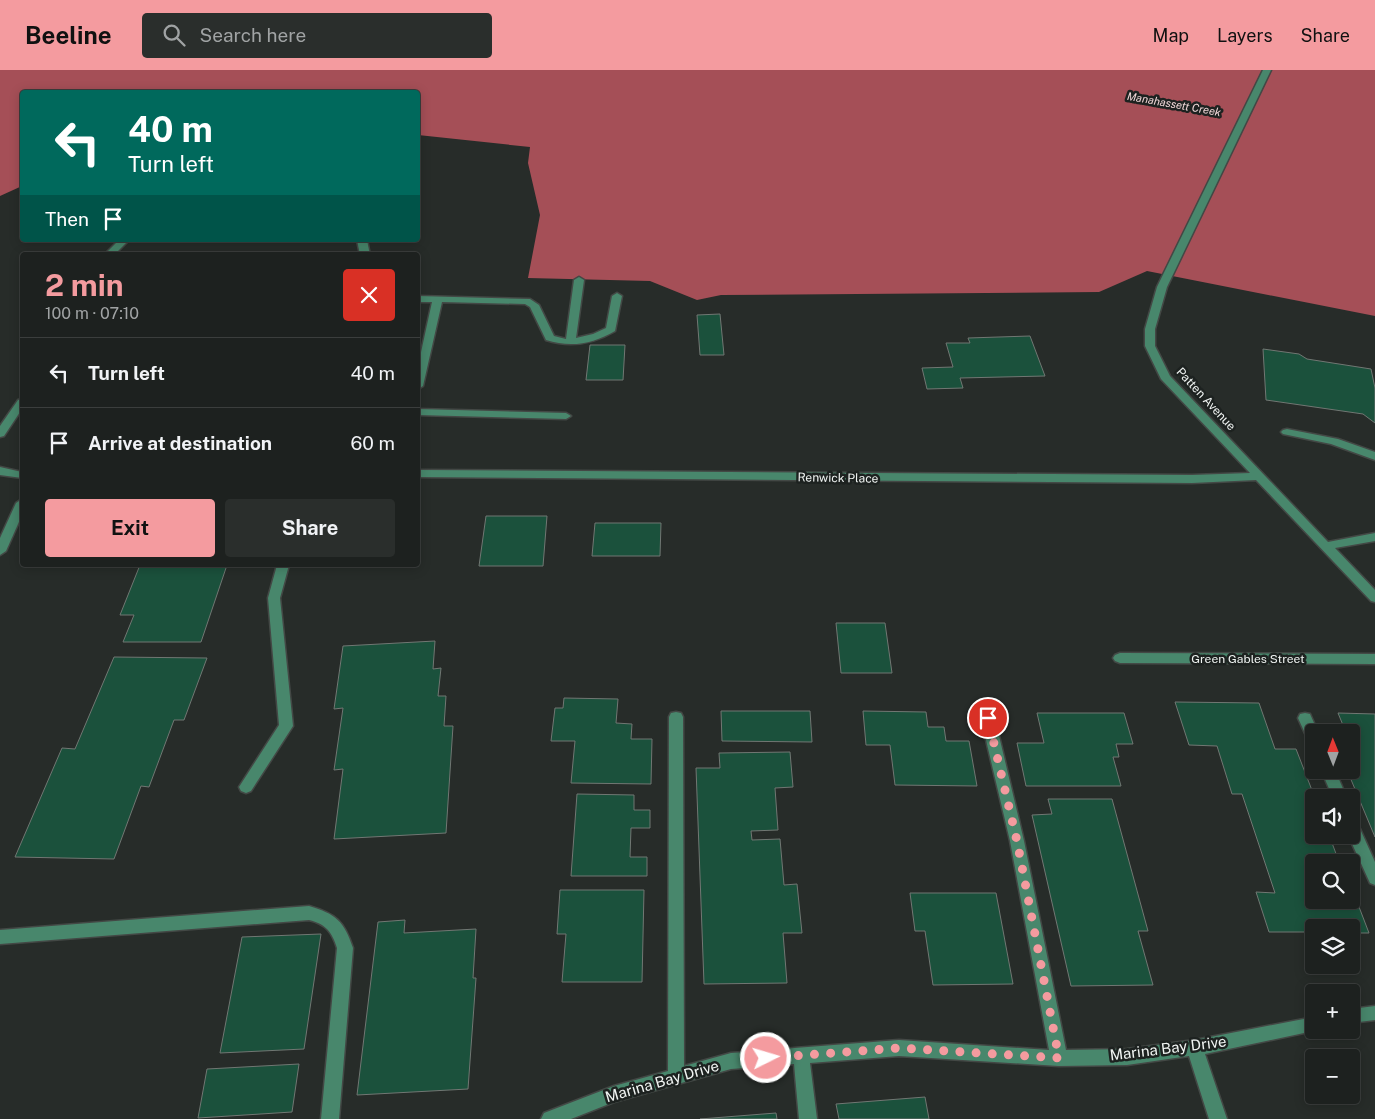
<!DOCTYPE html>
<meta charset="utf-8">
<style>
body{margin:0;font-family:"Public Sans",sans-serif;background:#2a2e2c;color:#f1f3f6;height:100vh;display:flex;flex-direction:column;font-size:19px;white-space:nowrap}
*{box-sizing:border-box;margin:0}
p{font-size:16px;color:#a0a3a4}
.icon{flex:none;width:28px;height:28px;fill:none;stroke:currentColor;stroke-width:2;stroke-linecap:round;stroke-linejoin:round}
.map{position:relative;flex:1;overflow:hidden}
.drawer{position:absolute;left:20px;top:182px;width:400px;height:315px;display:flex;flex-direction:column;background:#1d211f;border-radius:5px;box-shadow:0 2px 12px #0003,0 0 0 1px #3b3e3d}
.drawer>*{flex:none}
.top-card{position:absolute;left:20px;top:20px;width:400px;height:152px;border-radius:5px;box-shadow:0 2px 12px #0003,0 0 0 1px #3b3e3d;background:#00695c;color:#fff;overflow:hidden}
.needle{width:32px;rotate:359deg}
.buttons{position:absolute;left:1305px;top:654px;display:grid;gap:10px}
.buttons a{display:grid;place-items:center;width:55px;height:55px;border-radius:5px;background:#1d211f;box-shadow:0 2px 12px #0003,0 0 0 1px #3b3e3d;font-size:25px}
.pin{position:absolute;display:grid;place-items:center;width:42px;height:42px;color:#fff;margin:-21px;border:2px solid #fff;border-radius:50%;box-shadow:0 1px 5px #0007}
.me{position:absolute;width:55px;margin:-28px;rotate:85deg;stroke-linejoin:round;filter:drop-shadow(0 0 4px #0008)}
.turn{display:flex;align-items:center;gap:18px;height:105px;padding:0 25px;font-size:22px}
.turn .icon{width:65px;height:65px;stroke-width:2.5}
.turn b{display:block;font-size:35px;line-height:42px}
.then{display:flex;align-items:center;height:48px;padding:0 25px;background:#0003;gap:10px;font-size:19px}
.round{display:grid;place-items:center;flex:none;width:52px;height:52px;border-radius:5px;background:#2a2e2c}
.head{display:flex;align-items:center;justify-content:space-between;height:85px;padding:0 25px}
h1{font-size:30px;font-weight:700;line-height:38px;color:#f49b9f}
.primary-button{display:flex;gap:10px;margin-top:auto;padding:10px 25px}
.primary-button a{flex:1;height:58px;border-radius:5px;background:#f49b9f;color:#111;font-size:20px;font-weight:700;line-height:58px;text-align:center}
.primary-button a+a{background:#2a2e2c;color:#f1f3f6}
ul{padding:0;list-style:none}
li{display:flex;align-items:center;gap:15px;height:70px;padding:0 25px;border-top:1px solid #3b3e3d}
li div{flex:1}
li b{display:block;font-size:19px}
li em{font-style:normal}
header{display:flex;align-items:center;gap:30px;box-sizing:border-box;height:70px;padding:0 25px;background:#f49b9f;color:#111}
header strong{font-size:24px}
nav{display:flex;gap:28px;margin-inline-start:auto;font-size:18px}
.search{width:350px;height:45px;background:#2a2e2c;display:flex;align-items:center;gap:12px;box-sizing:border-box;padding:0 18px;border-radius:5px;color:#a0a3a4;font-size:19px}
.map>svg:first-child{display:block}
</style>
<header>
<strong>Beeline</strong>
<div class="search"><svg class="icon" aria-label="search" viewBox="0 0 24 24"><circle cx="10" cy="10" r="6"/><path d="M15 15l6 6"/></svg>Search here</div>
<nav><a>Map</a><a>Layers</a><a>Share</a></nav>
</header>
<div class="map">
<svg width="1375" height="1049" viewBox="0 0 1375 1049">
<rect width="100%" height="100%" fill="#272c29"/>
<polygon fill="#a54f57" points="0,0 1375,0 1375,246 1147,201 1099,222 721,225 697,230 650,211 528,208 540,145 528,93 530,77 418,65 418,22 22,22 22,116 0,126"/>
<g fill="#1b513c" stroke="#717773">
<polygon points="720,244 724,285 700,285 697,245"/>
<polygon points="1030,266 1045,306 960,308 963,318 927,319 922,298 953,297 946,273 970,273 968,268"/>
<polygon points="590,275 625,275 623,310 586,310"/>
<polygon points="1263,279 1299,284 1307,289 1371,299 1375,318 1375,353 1363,344 1266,330"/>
<polygon points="486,446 547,446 543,496 479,496"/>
<polygon points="595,453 661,453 660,486 592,486"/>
<polygon points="140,495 227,495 201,572 123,572 134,545 120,545"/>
<polygon points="836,553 885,553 892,603 841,603"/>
<polygon points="435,571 433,599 441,598 438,626 446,626 444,656 453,656 446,763 334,769 343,699 334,700 343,638 334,639 343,576"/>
<polygon points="114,587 207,588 184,650 174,650 149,717 141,716 114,789 15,787 62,678 75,679"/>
<polygon points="564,628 618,629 616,653 632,654 631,669 652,669 651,714 571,713 575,671 551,671 555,638 563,638"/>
<polygon points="1175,632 1259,633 1275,679 1296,679 1315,728 1314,765 1329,765 1338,789 1342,792 1314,792 1314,830 1351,830 1351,816 1369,863 1351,863 1351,858 1314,858 1314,862 1269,862 1256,822 1275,823 1242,724 1232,724 1217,676 1189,675"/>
<polygon points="721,641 810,641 812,672 722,671"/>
<polygon points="863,641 926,642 928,657 944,657 946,671 969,671 977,716 895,715 890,675 866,675"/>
<polygon points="1037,643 1124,643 1133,674 1116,674 1119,687 1113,687 1121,716 1026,716 1017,673 1044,673"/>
<polygon points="1338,643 1375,644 1375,767 1347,700 1351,700 1351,662 1331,662 1330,660 1345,660"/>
<polygon points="790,682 793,717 775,718 778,760 751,761 752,770 780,769 784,815 797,814 802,863 783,863 787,913 704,914 696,698 720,698 719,683"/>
<polygon points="577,724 634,725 634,740 650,740 650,758 631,758 630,787 647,787 647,806 571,806"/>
<polygon points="1048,729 1112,729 1148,861 1138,861 1153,915 1071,916 1032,745 1052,744"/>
<polygon points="560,820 644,820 642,912 562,912 566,864 557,864"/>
<polygon points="910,823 996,823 1013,914 933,915 925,861 915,861"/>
<polygon points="405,850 404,863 476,859 473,908 476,908 468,1019 357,1025 378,852"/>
<polygon points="321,864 304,979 220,983 242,867"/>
<polygon points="299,994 292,1042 198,1048 207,999"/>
<polygon points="925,1027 929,1049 839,1049 836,1034"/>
<polygon points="776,1043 777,1049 700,1049"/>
</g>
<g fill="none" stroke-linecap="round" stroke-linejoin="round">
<defs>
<g id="minor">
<polygon points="1263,0 1271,0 1167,217 1155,259 1155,276 1170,306 1328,472 1375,463 1375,471 1335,478 1375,520 1375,532 1371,531 1256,410 1192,413 418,407 418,400 1192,405 1250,403 1161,309 1145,276 1145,259 1157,217"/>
<polygon points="119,170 129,170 114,185 104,185"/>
<polygon points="357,170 367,170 370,185 360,185"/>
<path d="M579 207 584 210 576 268 593 264 606 258 612 226 617 223 622 226 615 261C593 274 571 278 546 270L530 237 525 234 442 232 423 316 418 319V296L432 232H418V226L530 229 539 235 554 266 566 269 574 210Z"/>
<polygon points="22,329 22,339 4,366 0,367 0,356 18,330"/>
<polygon points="418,339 566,343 571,346 566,349 418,345"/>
<polygon points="1287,359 1338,369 1375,382 1375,390 1331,374 1283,364 1281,362 1283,360"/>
<polygon points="0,397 22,402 22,408 0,405"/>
<polygon points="22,429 22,445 6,481 0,485 0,468 16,433"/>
<polygon points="277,495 289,495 280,528 293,656 251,721 246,723 241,721 239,717 279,655 268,528"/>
<polygon points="1120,583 1375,584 1375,594 1120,593 1115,591 1113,588 1115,585"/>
<polygon points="676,642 681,643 683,647 684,996 731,983 899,970 1049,980 1010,771 981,649 983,645 993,645 995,649 1024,771 1066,980 1127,979 1195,970 1314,947 1314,960 1318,960 1205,984 1227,1049 1209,1049 1189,986 1127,995 1059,996 899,986 810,993 817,1049 799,1049 794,994 731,999 614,1032 571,1049 541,1049 544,1043 614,1016 668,1001 669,647 671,643"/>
<polygon points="1305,643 1310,644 1318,662 1314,662 1314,673 1309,672 1298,648 1300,644"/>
<polygon points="1321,700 1335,700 1347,728 1333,728"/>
<polygon points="1351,748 1356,750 1375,792 1375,815 1370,813 1348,765 1351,765"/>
<path d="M309 836C336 844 344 851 353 878L339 1049H321L337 878C332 862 326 854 309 850L0 874V860Z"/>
<polygon points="1375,936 1375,950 1351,953 1351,939"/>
</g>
</defs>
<use href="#minor" stroke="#434845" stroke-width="3"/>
<use href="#minor" fill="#48876c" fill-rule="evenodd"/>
</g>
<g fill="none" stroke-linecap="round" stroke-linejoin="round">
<polyline stroke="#f49b9f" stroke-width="9" stroke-dasharray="0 16.2" points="766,988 899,978 1059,988 1017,771 988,648"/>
</g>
<g text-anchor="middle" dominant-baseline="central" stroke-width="5" stroke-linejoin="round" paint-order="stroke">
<g font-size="11" font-style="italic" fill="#f1d7d8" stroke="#1d2220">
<text transform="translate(1174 34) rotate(10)">Manahassett Creek</text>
</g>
<g font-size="12" fill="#f0f4f2" stroke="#1d2220">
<text transform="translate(1206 329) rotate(47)">Patten Avenue</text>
<text transform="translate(838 408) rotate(1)">Renwick Place</text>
<text x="1248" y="589">Green Gables Street</text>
</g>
<g font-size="15" fill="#f0f4f2" stroke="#1d2220">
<text transform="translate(1168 978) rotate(-7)">Marina Bay Drive</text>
<text transform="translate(662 1011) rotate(-16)">Marina Bay Drive</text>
</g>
</g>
</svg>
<div class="buttons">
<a><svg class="needle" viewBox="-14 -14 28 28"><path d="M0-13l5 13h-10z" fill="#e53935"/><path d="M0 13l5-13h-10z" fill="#a0a3a4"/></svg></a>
<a><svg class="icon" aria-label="sound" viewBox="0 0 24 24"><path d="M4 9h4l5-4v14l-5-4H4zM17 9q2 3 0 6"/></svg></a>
<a><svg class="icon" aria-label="search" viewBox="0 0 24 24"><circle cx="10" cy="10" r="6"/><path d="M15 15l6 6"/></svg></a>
<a><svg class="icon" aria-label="layers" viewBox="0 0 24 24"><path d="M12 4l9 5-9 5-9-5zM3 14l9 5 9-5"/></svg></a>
<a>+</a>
<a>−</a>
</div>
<div class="pin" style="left:988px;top:648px;background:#d93025"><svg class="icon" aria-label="arrive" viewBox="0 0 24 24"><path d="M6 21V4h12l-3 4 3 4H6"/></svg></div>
<svg class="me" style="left:766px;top:988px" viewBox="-20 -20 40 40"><circle r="17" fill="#f49b9f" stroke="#fff" stroke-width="3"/><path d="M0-11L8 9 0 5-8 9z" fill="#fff"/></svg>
<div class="top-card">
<div class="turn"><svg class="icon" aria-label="left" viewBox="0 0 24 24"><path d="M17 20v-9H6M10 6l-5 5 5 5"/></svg><div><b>40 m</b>Turn left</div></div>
<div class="then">Then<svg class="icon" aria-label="arrive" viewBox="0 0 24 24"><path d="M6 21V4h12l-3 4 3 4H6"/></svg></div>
</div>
<section class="drawer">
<div class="head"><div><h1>2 min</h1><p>100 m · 07:10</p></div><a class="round" style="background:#d93025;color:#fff"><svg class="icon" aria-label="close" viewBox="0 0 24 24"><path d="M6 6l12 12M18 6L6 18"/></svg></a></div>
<ul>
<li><svg class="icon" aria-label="left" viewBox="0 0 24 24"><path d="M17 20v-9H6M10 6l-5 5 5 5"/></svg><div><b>Turn left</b></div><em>40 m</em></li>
<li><svg class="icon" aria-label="arrive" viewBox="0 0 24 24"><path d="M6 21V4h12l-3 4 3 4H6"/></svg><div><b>Arrive at destination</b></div><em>60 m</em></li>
</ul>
<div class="primary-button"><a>Exit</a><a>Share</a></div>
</section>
</div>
